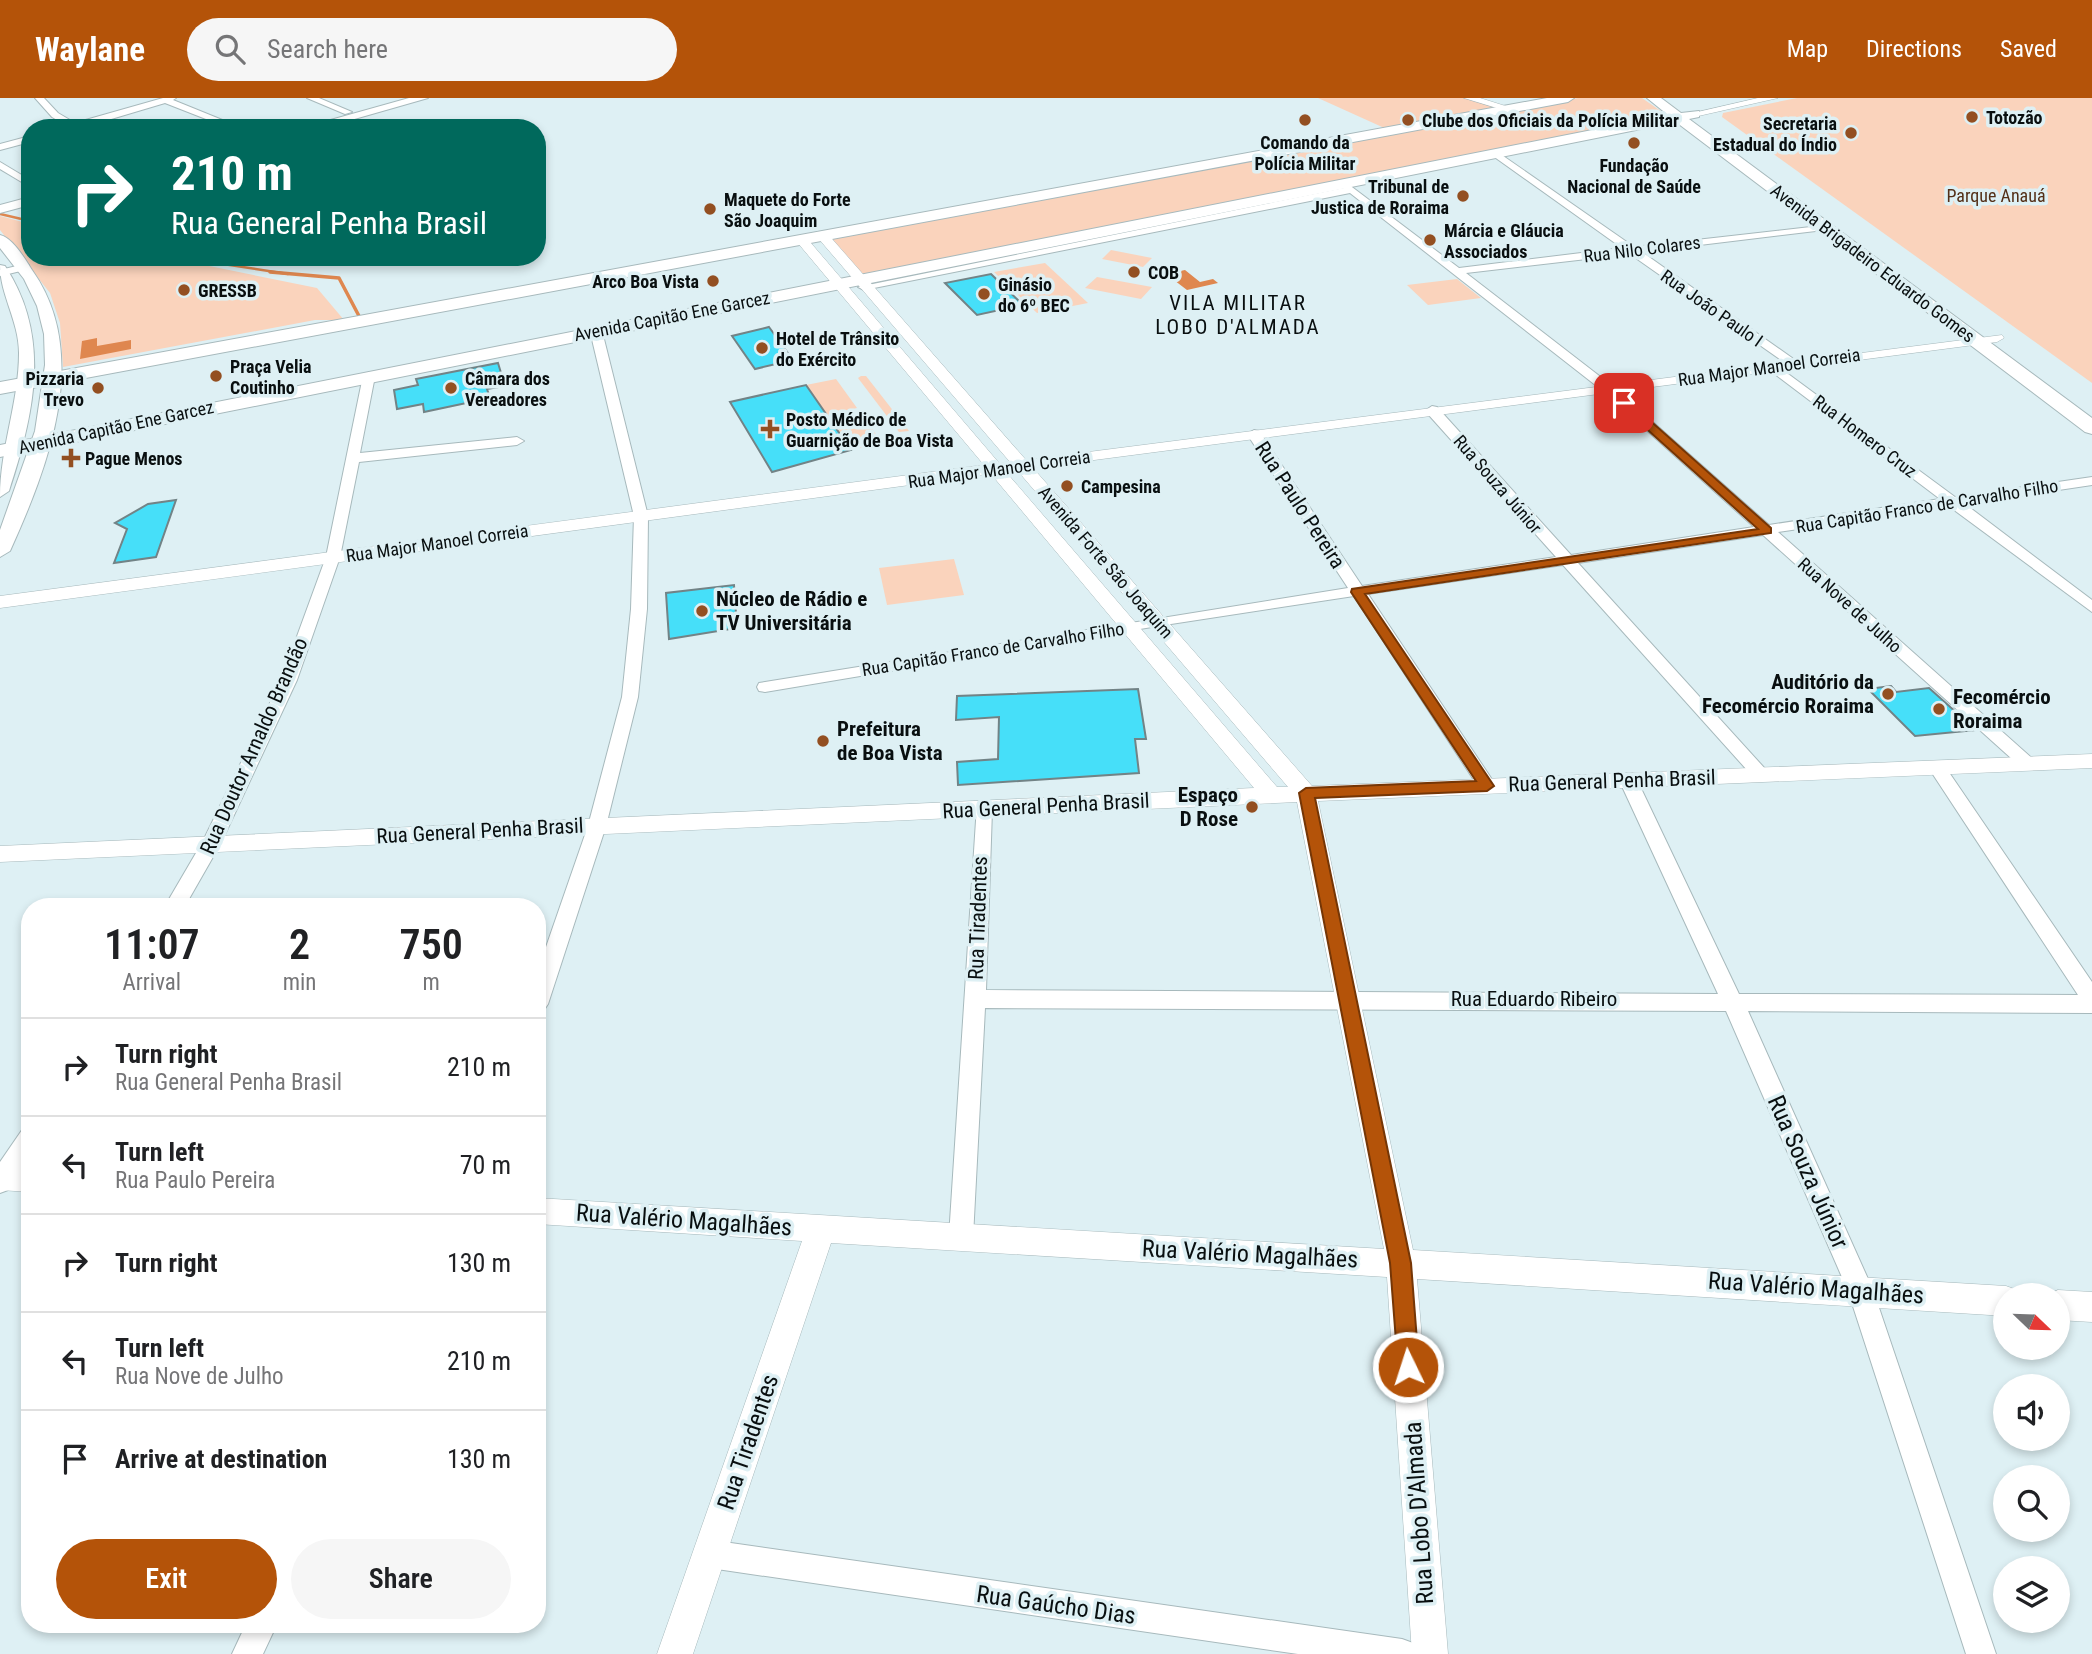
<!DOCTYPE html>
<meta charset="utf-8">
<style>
body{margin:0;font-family:"Roboto Condensed",sans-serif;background:#f6f6f6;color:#202124;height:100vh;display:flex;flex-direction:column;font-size:26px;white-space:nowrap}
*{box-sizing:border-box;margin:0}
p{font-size:23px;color:#757577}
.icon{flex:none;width:38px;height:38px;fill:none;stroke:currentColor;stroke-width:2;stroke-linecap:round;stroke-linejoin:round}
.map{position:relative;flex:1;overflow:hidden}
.side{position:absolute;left:21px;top:800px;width:525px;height:735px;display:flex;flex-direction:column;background:#fff;border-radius:28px;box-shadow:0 4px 10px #0003}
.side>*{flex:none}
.top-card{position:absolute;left:21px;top:21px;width:525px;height:147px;border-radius:28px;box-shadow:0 4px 10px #0003;background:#00695c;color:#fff;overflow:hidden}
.needle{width:46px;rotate:113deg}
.controls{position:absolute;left:1993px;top:1185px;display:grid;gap:14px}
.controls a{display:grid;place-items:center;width:77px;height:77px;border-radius:50%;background:#fff;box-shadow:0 4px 10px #0003;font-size:35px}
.pin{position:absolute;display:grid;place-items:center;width:60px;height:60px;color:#fff;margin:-30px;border-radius:14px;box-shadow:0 4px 10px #0006}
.me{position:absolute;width:77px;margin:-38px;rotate:356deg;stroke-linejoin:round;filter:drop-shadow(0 0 5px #0008)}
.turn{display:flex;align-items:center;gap:24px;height:147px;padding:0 35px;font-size:32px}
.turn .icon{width:91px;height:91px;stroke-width:2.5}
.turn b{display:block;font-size:49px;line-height:60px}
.eta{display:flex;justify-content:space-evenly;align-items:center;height:119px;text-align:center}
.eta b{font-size:42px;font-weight:600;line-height:49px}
.action{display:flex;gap:14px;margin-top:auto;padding:14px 35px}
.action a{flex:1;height:80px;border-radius:42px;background:#b45309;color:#fff;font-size:28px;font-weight:600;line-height:80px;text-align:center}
.action a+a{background:#f6f6f6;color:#202124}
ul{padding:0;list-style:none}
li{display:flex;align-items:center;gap:21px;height:98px;padding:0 35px;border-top:2px solid #e0e0e0}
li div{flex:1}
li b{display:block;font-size:26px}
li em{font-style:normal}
header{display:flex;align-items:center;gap:42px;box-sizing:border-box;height:98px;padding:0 35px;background:#b45309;color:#fff}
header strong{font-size:33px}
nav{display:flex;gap:38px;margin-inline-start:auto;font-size:24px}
.search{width:490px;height:63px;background:#f6f6f6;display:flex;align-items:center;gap:18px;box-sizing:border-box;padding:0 24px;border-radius:38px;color:#757577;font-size:26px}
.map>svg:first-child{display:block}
</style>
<header>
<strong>Waylane</strong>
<div class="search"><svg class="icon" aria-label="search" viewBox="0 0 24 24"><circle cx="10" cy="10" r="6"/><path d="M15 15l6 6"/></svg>Search here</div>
<nav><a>Map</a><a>Directions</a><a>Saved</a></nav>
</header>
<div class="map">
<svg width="2092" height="1556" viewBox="0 0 2092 1556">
<rect width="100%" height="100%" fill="#def0f4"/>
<g fill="#fad3bc">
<polygon points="1318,0 1469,0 1510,11 1391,33"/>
<polygon points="1578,0 1642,0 1668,18 859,182 822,137"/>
<polygon points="1797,0 2092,0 2092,285 1722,19 1723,15"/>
<polygon points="0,118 30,126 30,159 165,159 317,190 344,222 315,222 63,269 60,225 50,195 0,132"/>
<polygon points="1111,152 1152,160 1143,169 1102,161"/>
<polygon points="1045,165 1088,205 1037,215 994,174"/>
<polygon points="1097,179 1152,189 1141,201 1085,190"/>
<polygon points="1457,181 1481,200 1428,207 1407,187"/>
<polygon points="861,278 866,278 909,333 899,334 858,280"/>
<polygon points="836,281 857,310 827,317 806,287"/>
<polygon points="860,313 882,345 851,352 829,321"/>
<polygon points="954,461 964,497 887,507 879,470"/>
</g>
<g fill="#df874f">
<polygon points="1185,172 1200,184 1213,181 1218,185 1187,192 1166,176"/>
<polygon points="97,240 97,248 131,242 131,251 80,261 82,243"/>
</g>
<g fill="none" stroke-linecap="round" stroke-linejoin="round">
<g stroke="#df874f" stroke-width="2.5">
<polyline points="0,116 30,123"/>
<polyline points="177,159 288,176"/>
</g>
<polyline stroke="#df874f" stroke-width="3.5" points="270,174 339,180 359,218"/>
</g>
<g fill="#46dff9" stroke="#728386" stroke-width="2">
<polygon points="991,176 1023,207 977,217 945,185"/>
<polygon points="769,229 793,262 755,271 732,238"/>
<polygon points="498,265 505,288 487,291 490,300 424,314 423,306 397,311 394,292 418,287 416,281"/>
<polygon points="806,287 851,352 772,374 730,304"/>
<polygon points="176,402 156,459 114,465 127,431 115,425 148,406"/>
<polygon points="734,487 737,530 669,541 666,495"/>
<polygon points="1891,588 1896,594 1929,590 1976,632 1915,638 1868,591"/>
<polygon points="1138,591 1146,641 1135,641 1139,675 958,687 957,664 998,661 999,619 956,622 957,598"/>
</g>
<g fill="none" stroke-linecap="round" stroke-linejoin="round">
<defs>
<g id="minor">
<polygon points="35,0 44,0 58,15 75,25 163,0 176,0 173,2 242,30 229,30 165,5 81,30 64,30 67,28 52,19"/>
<polygon points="307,0 319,0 352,14 345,16"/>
<polygon points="30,38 30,44 0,52 0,46"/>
<polygon points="1496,53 1634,149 1828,127 1828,131 1824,132 1642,154 1795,262 1795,268 1791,269 1630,156 1466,175 1611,287 1769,427 1940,401 1768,271 1768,265 1772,264 1955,399 2092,379 2092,387 1965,406 2092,502 2092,514 1950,409 1778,434 2034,662 2037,666 2034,670 2022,670 1763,437 1578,465 1768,674 1771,678 1768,682 1756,682 1563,467 1368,496 1493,683 1496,688 1493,693 1481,693 1354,498 1158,528 765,594 759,593 757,589 759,585 765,584 1348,490 1247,336 1254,332 1259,333 1362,488 1556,459 1427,315 1426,312 1432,308 1437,309 1571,457 1754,429 1603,293 1350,95 864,192 858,189 1344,90 1339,86 1344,83 1459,170 1622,150 1493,58"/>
<polygon points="0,64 30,82 30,89 0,71"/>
<polygon points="234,159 276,159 256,166"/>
<polygon points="25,166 29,167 29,171 0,178 0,172"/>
<polygon points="596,230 602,233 648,418 647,511 638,599 606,728 548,906 544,912 537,915 537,875 588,728 622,599 631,511 634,418 590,233"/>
<polygon points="369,274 375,278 360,355 517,339 524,343 517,347 359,364 340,459 297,582 221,745 185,808 165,808 203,743 281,582 326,459 363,278"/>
<polygon points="1938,665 1944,667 2092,884 2092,915 1748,913 1873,1192 1996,1556 1966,1556 1848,1193 1726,913 985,910 973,1139 970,1147 961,1151 952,1147 949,1139 977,707 989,707 992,712 986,892 1718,896 1620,684 1629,678 1638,684 1739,896 2078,897 1932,675 1929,671 1932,667"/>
<polygon points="30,1029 30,1059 8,1092 0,1095 0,1064 22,1032"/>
<polygon points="710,1442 1402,1541 1413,1545 1417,1556 1298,1556 710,1470 700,1466 696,1456 700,1446"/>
<polygon points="246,1526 277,1526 263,1556 232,1556"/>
</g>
<g id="tertiary">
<polygon points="1464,0 1480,0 1515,11 1510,14"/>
<polygon points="1758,0 1778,0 1694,19 1689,16"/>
<path d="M818 134H826L1026 362 2002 237 2004 240 1997 244 1033 370 1312 688 2092 656V670L1318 703 1413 1152 2006 1188 2017 1192 2018 1197H2006V1218L1417 1181 1448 1556H1412L1387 1179 831 1145 693 1556H657L802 1143 537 1126V1100L1384 1151 1297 704 0 764V748L1254 690 991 376 0 510V498L984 367 797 144 795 141 801 137 805 138 999 365 1010 364 818 140ZM1017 372 1288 689H1277L1006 374Z"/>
<polygon points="0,1066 30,1068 30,1094 0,1092"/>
<polygon points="2058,1192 2092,1194 2092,1224 2058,1222 2058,1197 2047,1197"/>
</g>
<g id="secondary">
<polygon points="409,0 428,0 323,30 302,30"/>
<polygon points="30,99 30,107 0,115 0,107"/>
<path d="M0 137C13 140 25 161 32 172 92 256 48 369 10 453L0 459V432L35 333 45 267 44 236 37 208 24 181 0 150Z"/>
<path d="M0 167 5 168C52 239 34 317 9 393L0 399C0 350 19 304 19 255 19 223 0 197 0 167Z"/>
</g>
<g id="primary">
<polygon points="1547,0 1574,0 1568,4 0,296 0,284"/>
<polygon points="1647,0 1661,0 1681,15 1699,13 1699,19 1689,21 2092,320 2092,336 2085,334 1676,24 0,359 0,347 1668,17"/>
</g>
</defs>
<use href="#minor" stroke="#a7b9bc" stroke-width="2"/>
<use href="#tertiary" stroke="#a7b9bc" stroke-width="1"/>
<use href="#secondary" stroke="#a7b9bc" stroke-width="2"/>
<use href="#primary" stroke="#a7b9bc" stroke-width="2"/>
<use href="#minor" fill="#fff" fill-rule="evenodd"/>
<use href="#tertiary" fill="#fff" fill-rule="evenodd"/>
<use href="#secondary" fill="#fff" fill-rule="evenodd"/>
<use href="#primary" fill="#fff" fill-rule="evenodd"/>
</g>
<polygon fill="#b45309" stroke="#753606" stroke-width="2" points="1620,303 1628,303 1771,430 1771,435 1365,496 1494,688 1487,693 1315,700 1411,1165 1419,1269 1416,1277 1408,1280 1401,1277 1398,1269 1390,1165 1299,695 1306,690 1476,683 1351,494 1352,491 1758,431 1620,307"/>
<g fill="#934f21" stroke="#def0f4" stroke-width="2.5">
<circle cx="1972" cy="19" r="7"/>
<circle cx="1305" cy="22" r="7"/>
<circle cx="1408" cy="22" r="7"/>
<circle cx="1851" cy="35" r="7"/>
<circle cx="1634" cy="45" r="7"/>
<circle cx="1463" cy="98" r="7"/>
<circle cx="710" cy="111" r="7"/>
<circle cx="1430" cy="142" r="7"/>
<circle cx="1134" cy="174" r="7"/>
<circle cx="713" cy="183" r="7"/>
<circle cx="184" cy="192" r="7"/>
<circle cx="984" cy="196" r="7"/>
<circle cx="762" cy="250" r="7"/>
<circle cx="216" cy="278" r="7"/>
<circle cx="98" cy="290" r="7"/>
<circle cx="451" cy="290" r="7"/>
<path d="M766.5 320.5h7v7h7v7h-7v7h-7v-7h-7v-7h7z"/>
<path d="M67.5 349.5h7v7h7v7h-7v7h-7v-7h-7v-7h7z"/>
<circle cx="1067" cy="388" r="7"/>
<circle cx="702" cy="513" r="7"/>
<circle cx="1888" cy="596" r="7"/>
<circle cx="1939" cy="611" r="7"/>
<circle cx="823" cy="643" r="7"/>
<circle cx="1252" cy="709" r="7"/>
</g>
<g text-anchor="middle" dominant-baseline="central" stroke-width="7" stroke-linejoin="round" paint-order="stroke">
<g font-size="18" font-weight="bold" fill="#090f10" stroke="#def0f4" text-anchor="start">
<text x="1986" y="19">Totozão</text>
<text x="1422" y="22">Clube dos Oficiais da Polícia Militar</text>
<text x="1837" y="25" text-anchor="end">Secretaria<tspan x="1837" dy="21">Estadual do Índio</tspan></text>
<text x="1305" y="44" text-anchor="middle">Comando da<tspan x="1305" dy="21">Polícia Militar</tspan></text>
<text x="1634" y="67" text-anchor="middle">Fundação<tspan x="1634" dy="21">Nacional de Saúde</tspan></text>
<text x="1449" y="88" text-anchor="end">Tribunal de<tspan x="1449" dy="21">Justica de Roraima</tspan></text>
<text x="724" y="101">Maquete do Forte<tspan x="724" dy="21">São Joaquim</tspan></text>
<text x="1444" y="132">Márcia e Gláucia<tspan x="1444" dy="21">Associados</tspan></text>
<text x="1148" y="174">COB</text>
<text x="699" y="183" text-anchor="end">Arco Boa Vista</text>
<text x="998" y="186">Ginásio<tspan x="998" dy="21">do 6º BEC</tspan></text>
<text x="198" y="192">GRESSB</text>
<text x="776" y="240">Hotel de Trânsito<tspan x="776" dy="21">do Exército</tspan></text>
<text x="230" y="268">Praça Velia<tspan x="230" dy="21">Coutinho</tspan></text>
<text x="84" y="280" text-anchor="end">Pizzaria<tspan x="84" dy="21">Trevo</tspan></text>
<text x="465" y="280">Câmara dos<tspan x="465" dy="21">Vereadores</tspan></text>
<text x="786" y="321">Posto Médico de<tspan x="786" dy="21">Guarnição de Boa Vista</tspan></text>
<text x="85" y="360">Pague Menos</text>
<text x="1081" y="388">Campesina</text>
</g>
<g font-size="18" fill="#532f17" stroke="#def0f4">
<text x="1996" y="97">Parque Anauá</text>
</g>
<g font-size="18" fill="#090f10" stroke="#def0f4">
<text transform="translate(1642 151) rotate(-7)">Rua Nilo Colares</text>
<text transform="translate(1873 165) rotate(37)">Avenida Brigadeiro Eduardo Gomes</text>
<text transform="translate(1712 210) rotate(35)">Rua João Paulo I</text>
<text transform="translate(672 218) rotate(-11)">Avenida Capitão Ene Garcez</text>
<text transform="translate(1769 269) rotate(-8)">Rua Major Manoel Correia</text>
<text transform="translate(116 329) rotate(-12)">Avenida Capitão Ene Garcez</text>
<text transform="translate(1865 338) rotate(37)">Rua Homero Cruz</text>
<text transform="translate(999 371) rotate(-8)">Rua Major Manoel Correia</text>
<text transform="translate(1498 386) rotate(49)">Rua Souza Júnior</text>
<text transform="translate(1927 408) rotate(-9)">Rua Capitão Franco de Carvalho Filho</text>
<text transform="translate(437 445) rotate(-8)">Rua Major Manoel Correia</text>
<text transform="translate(1106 464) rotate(49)">Avenida Forte São Joaquim</text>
<text transform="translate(1850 507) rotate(42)">Rua Nove de Julho</text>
<text transform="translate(993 551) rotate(-9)">Rua Capitão Franco de Carvalho Filho</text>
</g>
<g font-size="21" letter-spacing="2" fill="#090f10" stroke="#def0f4">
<text x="1238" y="205">VILA MILITAR<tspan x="1238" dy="24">LOBO D'ALMADA</tspan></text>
</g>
<g font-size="21" fill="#090f10" stroke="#def0f4">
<text transform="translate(1300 407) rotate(57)">Rua Paulo Pereira</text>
<text transform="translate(254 648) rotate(-66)">Rua Doutor Arnaldo Brandão</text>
<text transform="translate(1612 683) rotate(-2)">Rua General Penha Brasil</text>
<text transform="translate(1046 708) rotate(-3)">Rua General Penha Brasil</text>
<text transform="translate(480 733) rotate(-3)">Rua General Penha Brasil</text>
<text transform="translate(978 820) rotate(-88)">Rua Tiradentes</text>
<text x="1534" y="901">Rua Eduardo Ribeiro</text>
</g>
<g font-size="21" font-weight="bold" fill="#090f10" stroke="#def0f4" text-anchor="start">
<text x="716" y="501">Núcleo de Rádio e<tspan x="716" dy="24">TV Universitária</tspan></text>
<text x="1874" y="584" text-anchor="end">Auditório da<tspan x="1874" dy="24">Fecomércio Roraima</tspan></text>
<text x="1953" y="599">Fecomércio<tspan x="1953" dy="24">Roraima</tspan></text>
<text x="837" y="631">Prefeitura<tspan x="837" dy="24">de Boa Vista</tspan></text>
<text x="1238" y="697" text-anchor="end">Espaço<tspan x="1238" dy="24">D Rose</tspan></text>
</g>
<g font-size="24" fill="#090f10" stroke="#def0f4">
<text transform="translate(1808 1074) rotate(66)">Rua Souza Júnior</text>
<text transform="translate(684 1122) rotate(4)">Rua Valério Magalhães</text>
<text transform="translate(1250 1156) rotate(3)">Rua Valério Magalhães</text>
<text transform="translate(1816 1190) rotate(4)">Rua Valério Magalhães</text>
<text transform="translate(748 1344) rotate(-71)">Rua Tiradentes</text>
<text transform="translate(1419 1415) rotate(-94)">Rua Lobo D'Almada</text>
<text transform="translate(1056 1507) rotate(8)">Rua Gaúcho Dias</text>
</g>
</g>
</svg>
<div class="controls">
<a><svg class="needle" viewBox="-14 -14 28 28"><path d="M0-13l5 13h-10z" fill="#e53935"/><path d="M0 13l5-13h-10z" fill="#757577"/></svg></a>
<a><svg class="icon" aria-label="sound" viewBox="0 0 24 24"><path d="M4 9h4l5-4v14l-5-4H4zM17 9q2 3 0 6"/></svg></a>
<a><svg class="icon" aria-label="search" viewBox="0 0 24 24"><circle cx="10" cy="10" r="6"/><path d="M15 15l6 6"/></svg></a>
<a><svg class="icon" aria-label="layers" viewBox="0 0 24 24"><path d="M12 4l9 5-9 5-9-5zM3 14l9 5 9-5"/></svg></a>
</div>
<div class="pin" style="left:1624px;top:305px;background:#d93025"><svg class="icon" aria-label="arrive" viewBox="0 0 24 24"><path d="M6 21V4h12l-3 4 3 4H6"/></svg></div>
<svg class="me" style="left:1408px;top:1269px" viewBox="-20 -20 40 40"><circle r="17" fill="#b45309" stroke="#fff" stroke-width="3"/><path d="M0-11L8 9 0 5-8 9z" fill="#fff"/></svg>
<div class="top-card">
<div class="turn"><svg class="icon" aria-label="right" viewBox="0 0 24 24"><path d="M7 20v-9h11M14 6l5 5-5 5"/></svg><div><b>210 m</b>Rua General Penha Brasil</div></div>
</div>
<section class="side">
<div class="eta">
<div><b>11:07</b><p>Arrival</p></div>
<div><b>2</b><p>min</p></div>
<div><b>750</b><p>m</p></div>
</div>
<ul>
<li><svg class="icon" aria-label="right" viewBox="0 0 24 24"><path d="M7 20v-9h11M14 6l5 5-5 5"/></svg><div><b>Turn right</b><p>Rua General Penha Brasil</p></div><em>210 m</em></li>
<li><svg class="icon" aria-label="left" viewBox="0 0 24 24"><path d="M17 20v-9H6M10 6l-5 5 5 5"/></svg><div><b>Turn left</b><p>Rua Paulo Pereira</p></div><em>70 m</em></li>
<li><svg class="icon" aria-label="right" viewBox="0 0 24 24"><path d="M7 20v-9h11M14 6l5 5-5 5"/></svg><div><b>Turn right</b></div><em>130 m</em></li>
<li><svg class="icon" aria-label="left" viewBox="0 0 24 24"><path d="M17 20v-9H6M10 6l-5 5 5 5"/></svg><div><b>Turn left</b><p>Rua Nove de Julho</p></div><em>210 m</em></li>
<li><svg class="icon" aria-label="arrive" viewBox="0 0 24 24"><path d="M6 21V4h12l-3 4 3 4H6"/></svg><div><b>Arrive at destination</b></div><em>130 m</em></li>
</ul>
<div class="action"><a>Exit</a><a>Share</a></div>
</section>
</div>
